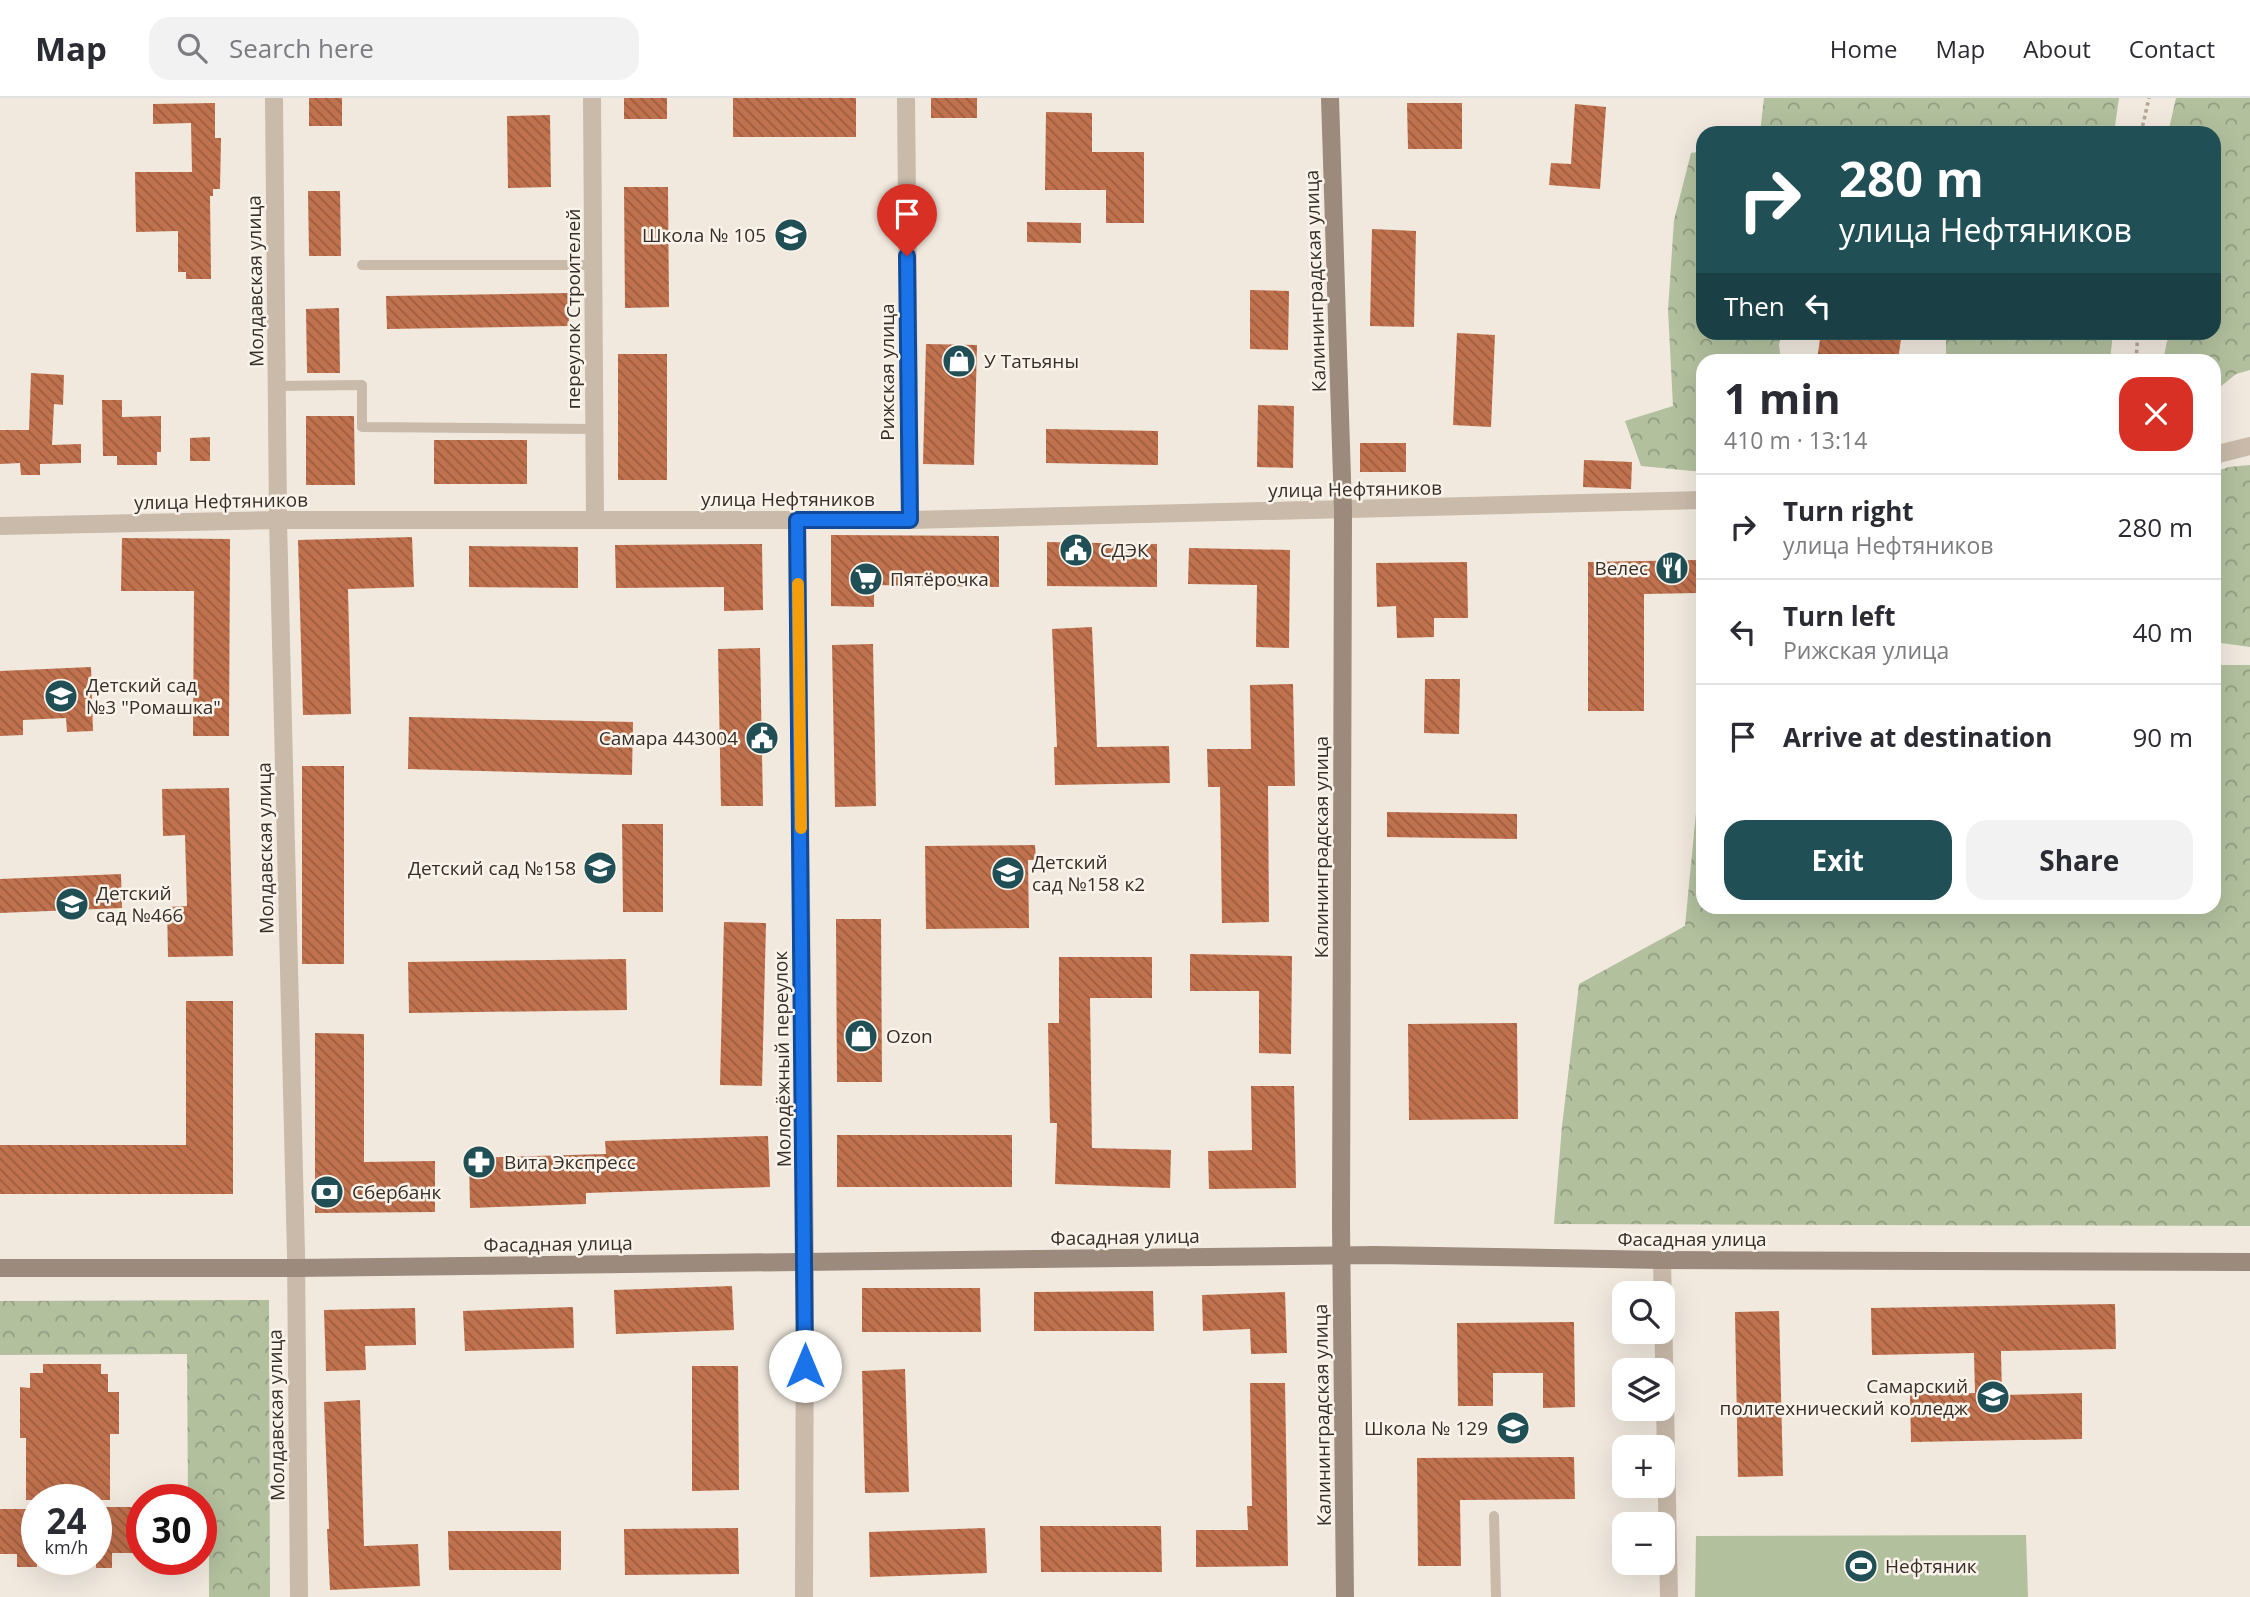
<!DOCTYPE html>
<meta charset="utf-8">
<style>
body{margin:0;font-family:"Open Sans",sans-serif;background:#f2f2f3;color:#2b2b33;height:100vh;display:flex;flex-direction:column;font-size:26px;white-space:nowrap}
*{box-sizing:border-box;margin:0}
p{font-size:23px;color:#7c7c81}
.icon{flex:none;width:38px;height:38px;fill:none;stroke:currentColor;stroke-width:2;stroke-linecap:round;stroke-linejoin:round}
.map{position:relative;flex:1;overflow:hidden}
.details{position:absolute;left:1696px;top:256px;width:525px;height:560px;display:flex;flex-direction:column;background:#fff;border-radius:21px;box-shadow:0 7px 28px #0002}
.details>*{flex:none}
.banner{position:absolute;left:1696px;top:28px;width:525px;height:214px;border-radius:21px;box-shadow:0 7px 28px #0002;background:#214f56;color:#fff;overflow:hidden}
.tools{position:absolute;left:1612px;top:1183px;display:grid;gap:14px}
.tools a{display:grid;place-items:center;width:63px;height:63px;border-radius:14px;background:#fff;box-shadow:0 7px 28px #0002;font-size:35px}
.speed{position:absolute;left:21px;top:1386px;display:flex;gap:14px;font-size:35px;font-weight:700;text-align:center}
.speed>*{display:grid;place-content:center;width:91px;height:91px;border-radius:50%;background:#fff;box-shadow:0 7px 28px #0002;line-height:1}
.speed small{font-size:18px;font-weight:400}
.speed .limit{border:10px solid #d22;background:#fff;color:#111}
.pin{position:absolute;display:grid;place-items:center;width:60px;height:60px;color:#fff;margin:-72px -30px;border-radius:50% 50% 50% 0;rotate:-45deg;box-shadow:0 0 7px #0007}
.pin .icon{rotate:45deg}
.me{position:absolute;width:77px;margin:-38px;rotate:0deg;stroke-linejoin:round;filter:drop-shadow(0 0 5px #0008)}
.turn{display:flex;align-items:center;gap:24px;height:147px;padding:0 28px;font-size:32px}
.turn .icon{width:91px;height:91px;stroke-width:2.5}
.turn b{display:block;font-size:49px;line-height:60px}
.then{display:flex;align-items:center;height:66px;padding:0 28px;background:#0003;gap:14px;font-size:26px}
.round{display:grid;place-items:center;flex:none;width:74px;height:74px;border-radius:21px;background:#f2f2f3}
.overview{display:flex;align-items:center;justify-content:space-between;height:119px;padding:0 28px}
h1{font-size:42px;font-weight:700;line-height:52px}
.action{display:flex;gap:14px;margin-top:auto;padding:14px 28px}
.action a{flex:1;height:80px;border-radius:21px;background:#214f56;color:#fff;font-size:28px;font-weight:700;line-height:80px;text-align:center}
.action a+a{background:#f2f2f3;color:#2b2b33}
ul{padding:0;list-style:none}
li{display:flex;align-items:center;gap:21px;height:105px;padding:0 28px;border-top:2px solid #e1e1e2}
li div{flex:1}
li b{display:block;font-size:26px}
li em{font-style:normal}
header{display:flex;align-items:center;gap:42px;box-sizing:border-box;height:98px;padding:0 35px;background:#fff;border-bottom:2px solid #e1e1e2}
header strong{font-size:33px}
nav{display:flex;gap:38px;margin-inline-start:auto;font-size:24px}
.search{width:490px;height:63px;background:#f2f2f3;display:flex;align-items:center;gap:18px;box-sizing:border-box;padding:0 24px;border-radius:21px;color:#7c7c81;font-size:26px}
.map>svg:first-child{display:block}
</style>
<header>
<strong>Map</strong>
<div class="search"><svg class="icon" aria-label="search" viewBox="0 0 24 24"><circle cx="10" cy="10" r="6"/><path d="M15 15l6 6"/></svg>Search here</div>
<nav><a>Home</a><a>Map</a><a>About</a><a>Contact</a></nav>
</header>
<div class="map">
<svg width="2250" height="1499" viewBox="0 0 2250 1499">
<defs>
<pattern id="forest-crowns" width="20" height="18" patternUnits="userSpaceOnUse" patternTransform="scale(1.75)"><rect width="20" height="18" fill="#b2c09e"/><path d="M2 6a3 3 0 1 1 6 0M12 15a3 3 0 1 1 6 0" fill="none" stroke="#929c81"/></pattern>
<pattern id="building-back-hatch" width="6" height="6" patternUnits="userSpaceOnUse" patternTransform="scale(1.75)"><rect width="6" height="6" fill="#c0714d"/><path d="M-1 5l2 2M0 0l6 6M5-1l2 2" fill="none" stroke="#9d5d40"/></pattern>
</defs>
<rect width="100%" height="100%" fill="#f1e9de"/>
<g fill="url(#forest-crowns)">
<polygon points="1764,0 2119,0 2114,35 1760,35"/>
<polygon points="2176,0 2250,0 2250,272 2236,276 2214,294 2214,262 2163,262 2169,235 2214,234 2214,35 2168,35"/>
<polygon points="1703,53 1703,234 1781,235 1779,247 1781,262 1703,262 1703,374 1641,368 1625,323 1673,308 1668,212 1674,122 1691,55"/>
<polygon points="1946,235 1946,234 2113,235 2110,262 1946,262"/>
<polygon points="2250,367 2250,549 2214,544 2214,374 2229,369"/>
<polygon points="2214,567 2250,567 2250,1128 1554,1126 1562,1028 1579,886 1685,828 1702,653 1703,808 2214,808"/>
<polygon points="269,1202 270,1499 209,1499 209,1420 201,1419 201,1402 188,1402 187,1256 0,1257 0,1203"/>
</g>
<polygon fill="#b2c09e" points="2026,1437 2028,1499 1695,1499 1696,1438"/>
<g fill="url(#building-back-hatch)">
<rect x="309" y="0" width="33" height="28"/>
<rect x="624" y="0" width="43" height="21"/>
<rect x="733" y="0" width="123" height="39"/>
<rect x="931" y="0" width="46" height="20"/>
<polygon points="215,5 215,40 221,40 220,91 213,91 213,98 210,98 211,181 186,181 186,174 178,174 178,133 136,134 135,74 192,74 191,25 153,26 153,6"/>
<polygon points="1407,5 1462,5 1462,51 1408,51"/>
<polygon points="1575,6 1606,9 1600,91 1549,87 1551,65 1571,66"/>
<polygon points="1046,14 1092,15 1092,54 1144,54 1144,125 1106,125 1106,92 1045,92"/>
<polygon points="550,17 551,89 508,90 507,18"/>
<polygon points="624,89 668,89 669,209 625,210"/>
<polygon points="308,93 340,93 341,158 309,158"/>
<polygon points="1027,124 1081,125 1081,145 1027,144"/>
<polygon points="1372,131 1416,133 1414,229 1370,228"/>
<polygon points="1250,192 1289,193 1288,252 1250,251"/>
<polygon points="568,195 569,228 387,231 386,198"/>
<polygon points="339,210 340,275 307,275 306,211"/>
<polygon points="1821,234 1902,234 1898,262 1817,262"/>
<polygon points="1457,235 1495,237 1491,329 1453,327"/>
<polygon points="926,246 977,247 974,367 923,366"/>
<rect x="618" y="256" width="49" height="126"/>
<polygon points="31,275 64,277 63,307 54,306 52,347 81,346 81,365 40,366 40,377 21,377 20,365 0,366 0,332 29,332"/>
<polygon points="102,302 122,302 122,319 161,318 161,354 157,354 157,367 117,367 117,358 103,358"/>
<polygon points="1258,307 1294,308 1293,370 1257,369"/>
<polygon points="306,318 354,318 355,387 306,387"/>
<polygon points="1046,331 1158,333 1158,367 1046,365"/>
<polygon points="210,339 210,363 190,363 190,340"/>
<rect x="434" y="342" width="93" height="44"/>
<rect x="1360" y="345" width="46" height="29"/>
<polygon points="1584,362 1632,364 1631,391 1583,389"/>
<polygon points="831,437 999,438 999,489 874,487 874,509 831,508"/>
<polygon points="412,439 414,489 348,491 351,616 303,617 298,442"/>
<polygon points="122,440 230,441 229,638 193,638 194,493 121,493"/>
<polygon points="1047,444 1157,446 1157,489 1047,488"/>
<polygon points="762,446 763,512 724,513 724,489 616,490 615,447"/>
<polygon points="469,448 578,449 578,490 469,489"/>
<polygon points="1189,450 1290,452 1289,550 1256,549 1257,487 1188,486"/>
<polygon points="1697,462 1698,495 1644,496 1644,613 1588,613 1588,464"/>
<polygon points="1467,464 1468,520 1434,520 1434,539 1397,540 1396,508 1377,509 1376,465"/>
<polygon points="1092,529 1097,649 1169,648 1170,685 1055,687 1054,649 1057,649 1052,531"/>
<polygon points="873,546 876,708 835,709 832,547"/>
<polygon points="760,550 763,708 721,708 718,551"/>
<polygon points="91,569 93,633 67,634 66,620 23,622 23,637 0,638 0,573"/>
<polygon points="1425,581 1460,581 1459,636 1424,635"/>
<polygon points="1293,586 1295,688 1268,688 1269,824 1222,825 1220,689 1208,689 1207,651 1251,651 1250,587"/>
<polygon points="409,619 633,624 632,677 408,671"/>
<rect x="302" y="668" width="42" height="198"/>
<polygon points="229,690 233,858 168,859 167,809 187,808 185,737 163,738 162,691"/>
<polygon points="1387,714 1517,716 1517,741 1387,739"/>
<polygon points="622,726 663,726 663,814 623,814"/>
<polygon points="1035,747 1036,762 1028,762 1029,830 926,831 925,748"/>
<polygon points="121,776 122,810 0,815 0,781"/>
<polygon points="836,821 881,821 882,984 837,984"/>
<polygon points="724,824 766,825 762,988 720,987"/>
<polygon points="1190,856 1292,858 1291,956 1259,955 1259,893 1190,893"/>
<polygon points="1059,859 1152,859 1152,900 1090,900 1092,1050 1171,1052 1170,1090 1055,1086 1057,1025 1050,1025 1048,925 1059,925"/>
<polygon points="626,861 627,912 409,915 408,864"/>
<polygon points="186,903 233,903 233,1096 0,1096 0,1047 186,1047"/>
<polygon points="1517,925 1518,1021 1409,1022 1408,926"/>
<polygon points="315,935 364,936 364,1064 435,1063 435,1114 315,1115"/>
<polygon points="1251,988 1294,988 1296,1090 1209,1091 1208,1053 1252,1052"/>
<rect x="837" y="1037" width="175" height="52"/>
<polygon points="768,1038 770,1089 586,1095 586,1106 470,1110 469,1060 606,1056 605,1043"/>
<polygon points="732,1188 734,1232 616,1236 614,1192"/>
<polygon points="862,1190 980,1190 981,1234 862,1234"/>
<polygon points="1153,1193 1154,1233 1034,1233 1034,1194"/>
<polygon points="1285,1194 1287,1255 1251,1256 1250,1231 1203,1233 1202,1197"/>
<polygon points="2115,1206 2116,1251 2001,1253 2002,1297 2082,1295 2082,1341 1911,1344 1910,1296 1975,1295 1974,1255 1872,1257 1871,1210"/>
<polygon points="573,1209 574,1250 465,1253 463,1213"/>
<polygon points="415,1210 416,1247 365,1248 366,1272 326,1273 324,1212"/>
<polygon points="1779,1213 1783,1378 1738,1379 1735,1214"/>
<polygon points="1574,1224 1575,1309 1543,1310 1543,1275 1493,1275 1493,1308 1458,1308 1457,1225"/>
<polygon points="43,1266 101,1266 101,1276 108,1276 108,1294 119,1294 119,1336 110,1336 110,1402 26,1402 26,1340 20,1340 20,1289 30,1290 30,1275 43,1275"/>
<polygon points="692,1268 738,1268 739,1392 692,1393"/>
<polygon points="905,1271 909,1394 865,1395 862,1273"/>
<polygon points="1250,1285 1285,1285 1288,1468 1196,1469 1196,1432 1248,1432 1247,1408 1252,1408"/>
<polygon points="360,1302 364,1448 418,1446 420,1488 330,1492 327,1431 329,1431 324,1304"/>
<polygon points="1574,1359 1575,1401 1460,1402 1461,1468 1418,1468 1417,1360"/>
<polygon points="96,1409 142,1409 142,1455 112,1455 112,1470 96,1470"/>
<polygon points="0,1411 37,1411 37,1469 17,1469 17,1456 0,1456"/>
<polygon points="1040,1428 1161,1428 1162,1474 1041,1474"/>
<polygon points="738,1430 739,1476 625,1477 624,1431"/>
<polygon points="985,1430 987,1475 870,1479 869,1434"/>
<polygon points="448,1433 561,1433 561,1472 449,1472"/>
</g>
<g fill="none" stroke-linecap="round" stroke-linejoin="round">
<g stroke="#b5a494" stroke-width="3.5" stroke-dasharray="3.5 3.5" stroke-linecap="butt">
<polyline points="2141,35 2149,0"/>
<polyline points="2136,262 2138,234"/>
</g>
<g stroke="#c9baaa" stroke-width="10">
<polyline points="362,167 593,167"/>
<polyline points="277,288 362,287 362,329 595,331"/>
<polyline points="1494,1418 1496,1499"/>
</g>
<g stroke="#c9baaa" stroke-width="18">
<polyline points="274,0 278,422 296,1156 299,1499"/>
<polyline points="592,0 595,422"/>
<polyline points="906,0 910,422"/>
<polyline points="2214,357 2250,348"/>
<polyline points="797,422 805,1164 804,1499"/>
<polyline points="0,428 278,422 910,422 1703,402"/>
<polyline points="1662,1162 1669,1499"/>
</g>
<g stroke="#9c8a7c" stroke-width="18">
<polyline points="1330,0 1343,412 1341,1126 1345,1499"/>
<polyline points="0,1170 296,1170 1376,1157 1662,1162 2250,1164"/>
</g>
</g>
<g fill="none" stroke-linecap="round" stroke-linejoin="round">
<defs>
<polyline id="route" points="805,1268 797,422 910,422 907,158"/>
</defs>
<use href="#route" stroke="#114b97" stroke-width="18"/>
<use href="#route" stroke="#1a73e8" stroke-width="12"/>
<polyline stroke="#f59e0b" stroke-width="12" points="798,486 801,730"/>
</g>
<defs>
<symbol id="school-disc" viewBox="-11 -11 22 22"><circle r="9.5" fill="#214f56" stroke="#f9f3ea"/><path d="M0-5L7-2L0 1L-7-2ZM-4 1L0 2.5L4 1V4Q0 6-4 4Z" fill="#fff"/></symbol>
<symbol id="shop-disc" viewBox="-11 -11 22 22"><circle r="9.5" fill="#214f56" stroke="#f9f3ea"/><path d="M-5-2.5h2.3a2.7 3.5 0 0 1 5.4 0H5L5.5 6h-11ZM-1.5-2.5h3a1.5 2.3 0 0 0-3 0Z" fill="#fff"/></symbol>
<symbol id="civic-disc" viewBox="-11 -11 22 22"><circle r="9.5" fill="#214f56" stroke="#f9f3ea"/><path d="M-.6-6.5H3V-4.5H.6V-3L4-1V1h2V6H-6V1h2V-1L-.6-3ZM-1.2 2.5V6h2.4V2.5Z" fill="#fff"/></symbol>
<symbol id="restaurant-disc" viewBox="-11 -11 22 22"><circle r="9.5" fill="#214f56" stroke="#f9f3ea"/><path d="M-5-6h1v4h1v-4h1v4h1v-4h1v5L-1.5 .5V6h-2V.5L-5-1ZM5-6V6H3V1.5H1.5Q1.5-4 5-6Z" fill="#fff"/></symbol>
<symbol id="supermarket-disc" viewBox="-11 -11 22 22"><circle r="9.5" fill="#214f56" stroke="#f9f3ea"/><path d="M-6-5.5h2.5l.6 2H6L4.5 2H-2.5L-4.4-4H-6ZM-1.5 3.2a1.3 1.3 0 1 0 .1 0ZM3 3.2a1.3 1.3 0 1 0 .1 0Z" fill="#fff"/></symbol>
<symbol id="pharmacy-disc" viewBox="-11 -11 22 22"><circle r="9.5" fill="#214f56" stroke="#f9f3ea"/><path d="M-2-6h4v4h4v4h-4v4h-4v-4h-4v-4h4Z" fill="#fff"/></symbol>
<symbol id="bank-disc" viewBox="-11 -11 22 22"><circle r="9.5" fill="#214f56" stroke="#f9f3ea"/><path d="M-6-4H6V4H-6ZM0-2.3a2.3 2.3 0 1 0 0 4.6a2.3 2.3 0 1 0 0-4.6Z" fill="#fff"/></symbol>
<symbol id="university-disc" viewBox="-11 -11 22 22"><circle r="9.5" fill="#214f56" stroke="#f9f3ea"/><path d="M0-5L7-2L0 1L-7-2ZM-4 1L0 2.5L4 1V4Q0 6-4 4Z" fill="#fff"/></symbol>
<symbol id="stadium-disc" viewBox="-11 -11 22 22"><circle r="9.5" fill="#214f56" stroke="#f9f3ea"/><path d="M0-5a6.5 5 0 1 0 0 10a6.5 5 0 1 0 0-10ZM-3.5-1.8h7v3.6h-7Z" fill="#fff"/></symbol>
</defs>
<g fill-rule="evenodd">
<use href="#school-disc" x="772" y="118" width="38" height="38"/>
<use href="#shop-disc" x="940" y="244" width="38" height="38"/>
<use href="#civic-disc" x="1057" y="433" width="38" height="38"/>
<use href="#restaurant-disc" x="1653" y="451" width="38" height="38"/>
<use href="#supermarket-disc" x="847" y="462" width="38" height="38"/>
<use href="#school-disc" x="42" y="579" width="38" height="38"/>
<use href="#civic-disc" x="743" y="621" width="38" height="38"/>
<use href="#school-disc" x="581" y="751" width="38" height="38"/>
<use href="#school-disc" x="989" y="756" width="38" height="38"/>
<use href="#school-disc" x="53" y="787" width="38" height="38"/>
<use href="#shop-disc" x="842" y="919" width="38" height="38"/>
<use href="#pharmacy-disc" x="460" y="1045" width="38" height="38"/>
<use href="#bank-disc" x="308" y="1075" width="38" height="38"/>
<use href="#university-disc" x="1974" y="1280" width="38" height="38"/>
<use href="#school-disc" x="1494" y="1311" width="38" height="38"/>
<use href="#stadium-disc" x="1842" y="1449" width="38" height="38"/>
</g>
<g text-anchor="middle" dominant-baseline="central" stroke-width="5" stroke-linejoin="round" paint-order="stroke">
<g font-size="19" fill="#372e29" stroke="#f9f3ea" text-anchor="start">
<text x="766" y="137" text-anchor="end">Школа № 105</text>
<text x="984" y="263">У Татьяны</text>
<text x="1100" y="452">СДЭК</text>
<text x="1648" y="470" text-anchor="end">Велес</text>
<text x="890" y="481">Пятёрочка</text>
<text x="86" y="587">Детский сад<tspan x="86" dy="22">№3 "Ромашка"</tspan></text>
<text x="738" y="640" text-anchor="end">Самара 443004</text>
<text x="1032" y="764">Детский<tspan x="1032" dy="22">сад №158 к2</tspan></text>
<text x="576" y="770" text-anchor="end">Детский сад №158</text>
<text x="96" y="795">Детский<tspan x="96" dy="22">сад №466</tspan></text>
<text x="886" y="938">Ozon</text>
<text x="504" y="1064">Вита Экспресс</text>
<text x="352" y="1094">Сбербанк</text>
<text x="1968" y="1288" text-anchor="end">Самарский<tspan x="1968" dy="22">политехнический колледж</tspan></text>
<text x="1488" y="1330" text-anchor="end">Школа № 129</text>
<text x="1885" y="1468">Нефтяник</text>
</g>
<g font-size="19" fill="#372e29" stroke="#f9f3ea">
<text transform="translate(255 183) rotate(-91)">Молдавская улица</text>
<text transform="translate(1315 183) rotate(-92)">Калининградская улица</text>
<text transform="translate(573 211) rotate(-90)">переулок Строителей</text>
<text transform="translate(887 274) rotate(-90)">Рижская улица</text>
<text transform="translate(1355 391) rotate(-1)">улица Нефтяников</text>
<text x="788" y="401">улица Нефтяников</text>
<text transform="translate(221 403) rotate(-1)">улица Нефтяников</text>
<text transform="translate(1321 749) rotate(-90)">Калининградская улица</text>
<text transform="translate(265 750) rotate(-91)">Молдавская улица</text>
<text transform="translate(782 961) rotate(-91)">Молодёжный переулок</text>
<text transform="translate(1125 1139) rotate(-1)">Фасадная улица</text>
<text x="1692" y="1141">Фасадная улица</text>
<text transform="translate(558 1146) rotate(-1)">Фасадная улица</text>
<text transform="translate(276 1317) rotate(-91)">Молдавская улица</text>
<text transform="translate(1322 1317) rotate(-91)">Калининградская улица</text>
</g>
</g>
</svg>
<div class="tools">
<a><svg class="icon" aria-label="search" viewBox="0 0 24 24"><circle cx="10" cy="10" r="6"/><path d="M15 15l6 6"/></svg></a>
<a><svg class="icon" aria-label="layers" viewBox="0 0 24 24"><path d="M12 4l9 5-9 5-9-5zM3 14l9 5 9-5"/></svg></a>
<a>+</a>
<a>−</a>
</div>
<div class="speed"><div>24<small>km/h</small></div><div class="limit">30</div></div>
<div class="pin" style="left:907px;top:158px;background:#d93025"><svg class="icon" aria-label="arrive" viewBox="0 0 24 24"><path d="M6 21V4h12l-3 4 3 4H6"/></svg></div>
<svg class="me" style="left:805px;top:1268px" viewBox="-20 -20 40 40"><circle r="19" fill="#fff"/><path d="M0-13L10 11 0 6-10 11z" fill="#1a73e8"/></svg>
<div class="banner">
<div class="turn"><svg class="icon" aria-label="right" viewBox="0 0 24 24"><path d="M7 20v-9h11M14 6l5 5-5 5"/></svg><div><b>280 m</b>улица Нефтяников</div></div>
<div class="then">Then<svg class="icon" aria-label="left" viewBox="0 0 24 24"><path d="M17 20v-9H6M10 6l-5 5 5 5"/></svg></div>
</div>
<section class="details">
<div class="overview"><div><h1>1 min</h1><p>410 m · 13:14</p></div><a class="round" style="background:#d93025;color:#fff"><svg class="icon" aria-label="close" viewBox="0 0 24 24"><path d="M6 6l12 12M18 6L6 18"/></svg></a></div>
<ul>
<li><svg class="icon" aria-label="right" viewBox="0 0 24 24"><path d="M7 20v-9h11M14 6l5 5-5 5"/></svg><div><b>Turn right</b><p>улица Нефтяников</p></div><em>280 m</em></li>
<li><svg class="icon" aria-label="left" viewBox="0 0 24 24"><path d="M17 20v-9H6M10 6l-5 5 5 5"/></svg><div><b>Turn left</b><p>Рижская улица</p></div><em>40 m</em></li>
<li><svg class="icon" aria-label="arrive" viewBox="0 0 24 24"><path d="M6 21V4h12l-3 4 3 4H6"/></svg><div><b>Arrive at destination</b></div><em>90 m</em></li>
</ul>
<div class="action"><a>Exit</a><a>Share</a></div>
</section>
</div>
